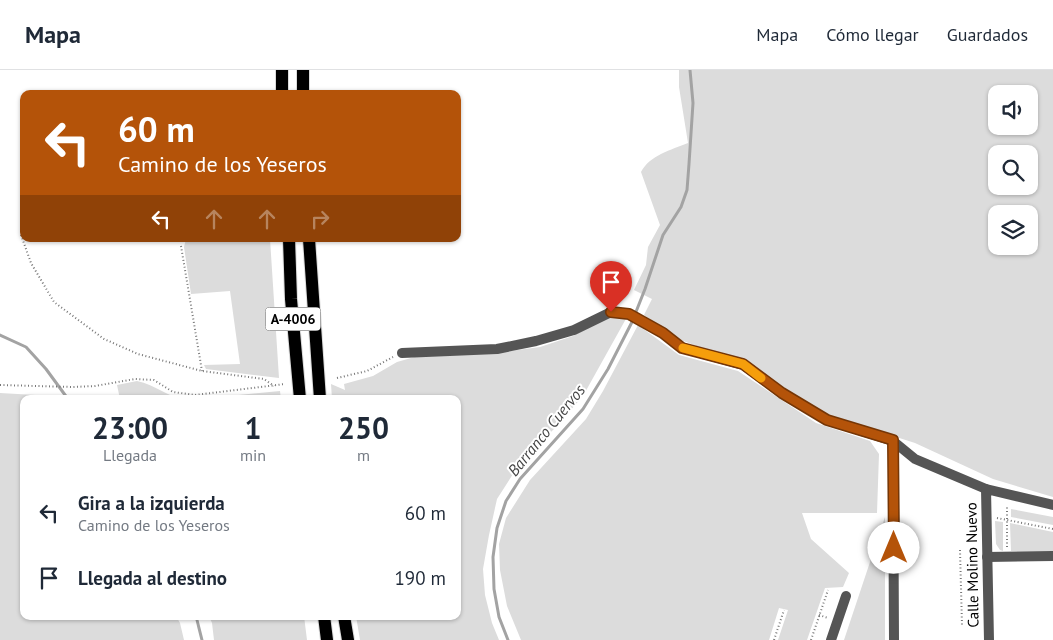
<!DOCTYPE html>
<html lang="es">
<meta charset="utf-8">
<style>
body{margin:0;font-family:"PT Sans",sans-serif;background:#f6f6f7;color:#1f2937;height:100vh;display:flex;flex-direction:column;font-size:19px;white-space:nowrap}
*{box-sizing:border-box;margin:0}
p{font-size:16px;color:#747a83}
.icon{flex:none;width:28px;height:28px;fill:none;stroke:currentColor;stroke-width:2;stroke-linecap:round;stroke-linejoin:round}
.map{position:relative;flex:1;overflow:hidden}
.side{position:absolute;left:20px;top:325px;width:441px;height:225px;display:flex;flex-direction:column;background:#fff;border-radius:10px;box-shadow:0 1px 4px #0004}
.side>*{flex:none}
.banner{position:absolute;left:20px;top:20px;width:441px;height:152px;border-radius:10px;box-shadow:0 1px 4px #0004;background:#b45309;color:#fff;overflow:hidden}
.tools{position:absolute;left:988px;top:15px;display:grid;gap:10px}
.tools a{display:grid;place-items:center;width:50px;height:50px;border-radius:10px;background:#fff;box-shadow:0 1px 4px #0004;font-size:25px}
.pin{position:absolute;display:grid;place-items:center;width:42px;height:42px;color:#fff;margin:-51px -21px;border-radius:50% 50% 50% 0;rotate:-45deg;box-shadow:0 0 5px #0007}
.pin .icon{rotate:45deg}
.me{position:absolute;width:55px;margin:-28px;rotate:0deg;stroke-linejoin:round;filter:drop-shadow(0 0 4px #0008)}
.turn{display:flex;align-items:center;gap:18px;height:105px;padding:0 15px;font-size:22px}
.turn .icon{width:65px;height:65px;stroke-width:2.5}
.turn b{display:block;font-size:35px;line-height:42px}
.lanes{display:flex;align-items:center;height:48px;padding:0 15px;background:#0003;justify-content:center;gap:25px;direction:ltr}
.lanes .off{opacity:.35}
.eta{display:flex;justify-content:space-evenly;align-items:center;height:85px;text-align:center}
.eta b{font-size:30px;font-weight:800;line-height:35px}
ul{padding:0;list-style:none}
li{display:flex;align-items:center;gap:15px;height:65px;padding:0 15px}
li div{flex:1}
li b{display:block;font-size:19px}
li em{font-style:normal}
header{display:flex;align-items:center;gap:30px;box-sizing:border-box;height:70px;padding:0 25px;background:#fff;border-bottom:1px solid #e0e1e3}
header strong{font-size:24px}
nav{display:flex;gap:28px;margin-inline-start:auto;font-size:18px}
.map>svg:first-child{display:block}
</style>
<header>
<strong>Mapa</strong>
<nav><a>Mapa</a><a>Cómo llegar</a><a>Guardados</a></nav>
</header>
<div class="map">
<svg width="1053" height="570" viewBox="0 0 1053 570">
<rect width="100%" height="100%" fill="#fff"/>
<g fill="#dcdcdc" fill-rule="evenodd">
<path d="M679 0H1053V427L993 409 915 373 821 343 734 290 678 269 644 245 652 229 634 220 646 195 648 177 660 155 641 102C650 85 671 80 688 73L679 17ZM996 24H1029V56H996ZM996 84H1029V116H996ZM996 144H1029V176H996Z"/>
<polygon points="186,169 270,169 279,308 206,299 204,295 240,294 230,221 191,224 184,177"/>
<polygon points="614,246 627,247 583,326 554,359 522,390 497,429 489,465 483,499 485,525 492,553 499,570 360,570 356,546 458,546 458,329 332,329 331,314 345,320 344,314 373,306 397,292 418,286 502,282 540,277 573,266 604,249"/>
<polygon points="638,255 679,285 738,301 816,353 870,371 879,384 877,443 802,443 811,469 849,503 843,517 825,518 807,570 778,570 788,540 779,538 769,570 521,570 507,536 500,500 499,474 506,448 530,410 586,349 603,321"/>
<path d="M137 311C156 315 164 325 182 329H120L117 315Z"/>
<polygon points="280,321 281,329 199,329"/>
<polygon points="0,323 53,326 54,329 24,329 24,546 176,546 180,553 184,570 0,570"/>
<polygon points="1011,439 1053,447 1053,455 1011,447"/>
<polygon points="885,447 885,570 844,570"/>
<polygon points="995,451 1003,452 1003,481 1000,480 996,474"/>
<polygon points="1010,453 1053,462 1053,481 1011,481"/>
<polygon points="209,546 304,546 307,570 214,570 212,553"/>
</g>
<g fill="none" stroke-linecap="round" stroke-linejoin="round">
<g stroke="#a3a3a3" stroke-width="3">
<polyline points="0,265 26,277 46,299 68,329"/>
<polyline points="196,546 202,570"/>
<polyline points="508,570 499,547 494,519 493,487 497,458 506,431 520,409 583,339 608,299 632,252 645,219 663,165 681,137 687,120 689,94 693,33 690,0"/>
</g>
<defs>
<g id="primary">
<polyline points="282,0 282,24"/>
<polyline points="303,0 303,24"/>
<polyline points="289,169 291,229 300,329"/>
<polyline points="309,169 320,329"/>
<polyline points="324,546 327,570"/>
<polyline points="344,546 348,570"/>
</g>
</defs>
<use href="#primary" stroke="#dbdbdb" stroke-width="14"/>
<g stroke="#777" stroke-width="2" stroke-dasharray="1 2.5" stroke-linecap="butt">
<polyline points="21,165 31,193 54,232 104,269 138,284 202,301 264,309 274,316"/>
<polyline points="181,176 202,301"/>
<polyline points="337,308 367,301 393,287"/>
<polyline points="0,315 72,317 95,316 135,309 154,310 173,322 195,325 285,314"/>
<polyline points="997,448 1053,459"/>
<polyline points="1007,477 1007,437"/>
<polyline points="960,480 962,555"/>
<polyline points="819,545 828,548"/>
<polyline points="774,570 784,540"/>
<polyline points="811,570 828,520"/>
</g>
<g stroke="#555" stroke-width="10">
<polyline points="402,283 497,279 536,271 574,260 611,242 629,244 663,263 682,278 743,295 782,323 827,350 893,371 915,389 986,419"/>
<polyline points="893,371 894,570"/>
<polyline points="987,487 1053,486"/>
<polyline points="831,570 846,526"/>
</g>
<polyline stroke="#555" stroke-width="10" points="989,570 986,419 1053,435"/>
<use href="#primary" stroke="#000" stroke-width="12"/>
</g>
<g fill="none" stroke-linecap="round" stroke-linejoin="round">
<defs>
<polyline id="route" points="611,242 629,244 663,263 682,278 743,294 782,323 827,350 893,370 894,478"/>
</defs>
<use href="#route" stroke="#753606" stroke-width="12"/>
<use href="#route" stroke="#b45309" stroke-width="9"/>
<polyline stroke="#f59e0b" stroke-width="9" points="683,278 743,294 761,308"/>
</g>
<g text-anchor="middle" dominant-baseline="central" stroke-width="4" stroke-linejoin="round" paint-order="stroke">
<rect fill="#fff" stroke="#4c4c4c" stroke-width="1" x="265.5" y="237.5" width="55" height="23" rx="4"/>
<g font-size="14" font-weight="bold" fill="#000">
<text x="293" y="249">A-4006</text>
</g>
<g font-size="15" fill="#000" stroke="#fff">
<text transform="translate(972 495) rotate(-91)">Calle Molino Nuevo</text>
</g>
<g font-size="16" font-style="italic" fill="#444" stroke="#fff">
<text transform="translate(546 360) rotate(-51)">Barranco Cuervos</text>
</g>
</g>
</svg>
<div class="tools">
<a><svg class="icon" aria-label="sound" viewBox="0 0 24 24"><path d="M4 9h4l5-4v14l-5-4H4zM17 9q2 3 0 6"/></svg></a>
<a><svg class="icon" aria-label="search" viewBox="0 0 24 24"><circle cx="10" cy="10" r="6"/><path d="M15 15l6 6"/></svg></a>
<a><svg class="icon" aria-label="layers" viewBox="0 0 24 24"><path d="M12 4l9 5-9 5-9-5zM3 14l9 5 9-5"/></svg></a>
</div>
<div class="pin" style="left:611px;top:242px;background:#d93025"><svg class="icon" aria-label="arrive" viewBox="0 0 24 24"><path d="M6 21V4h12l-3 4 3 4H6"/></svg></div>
<svg class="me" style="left:894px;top:478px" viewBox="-20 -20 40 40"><circle r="19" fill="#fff"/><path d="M0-13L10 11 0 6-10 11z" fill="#b45309"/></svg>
<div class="banner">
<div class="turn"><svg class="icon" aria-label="left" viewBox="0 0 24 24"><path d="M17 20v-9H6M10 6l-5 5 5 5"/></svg><div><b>60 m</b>Camino de los Yeseros</div></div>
<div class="lanes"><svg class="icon" aria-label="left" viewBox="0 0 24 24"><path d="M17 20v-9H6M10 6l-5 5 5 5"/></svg><svg class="icon off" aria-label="ahead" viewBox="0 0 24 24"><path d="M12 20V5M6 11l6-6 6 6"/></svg><svg class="icon off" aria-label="ahead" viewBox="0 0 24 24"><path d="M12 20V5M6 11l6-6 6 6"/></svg><svg class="icon off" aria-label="right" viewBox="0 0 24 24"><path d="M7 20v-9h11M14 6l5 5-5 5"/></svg></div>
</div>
<section class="side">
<div class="eta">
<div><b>23:00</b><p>Llegada</p></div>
<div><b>1</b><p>min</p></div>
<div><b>250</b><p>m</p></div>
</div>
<ul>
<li><svg class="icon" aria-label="left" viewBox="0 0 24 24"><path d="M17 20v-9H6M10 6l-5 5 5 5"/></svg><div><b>Gira a la izquierda</b><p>Camino de los Yeseros</p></div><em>60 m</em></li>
<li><svg class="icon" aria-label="arrive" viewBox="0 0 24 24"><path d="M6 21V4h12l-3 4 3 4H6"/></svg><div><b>Llegada al destino</b></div><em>190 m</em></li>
</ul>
</section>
</div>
